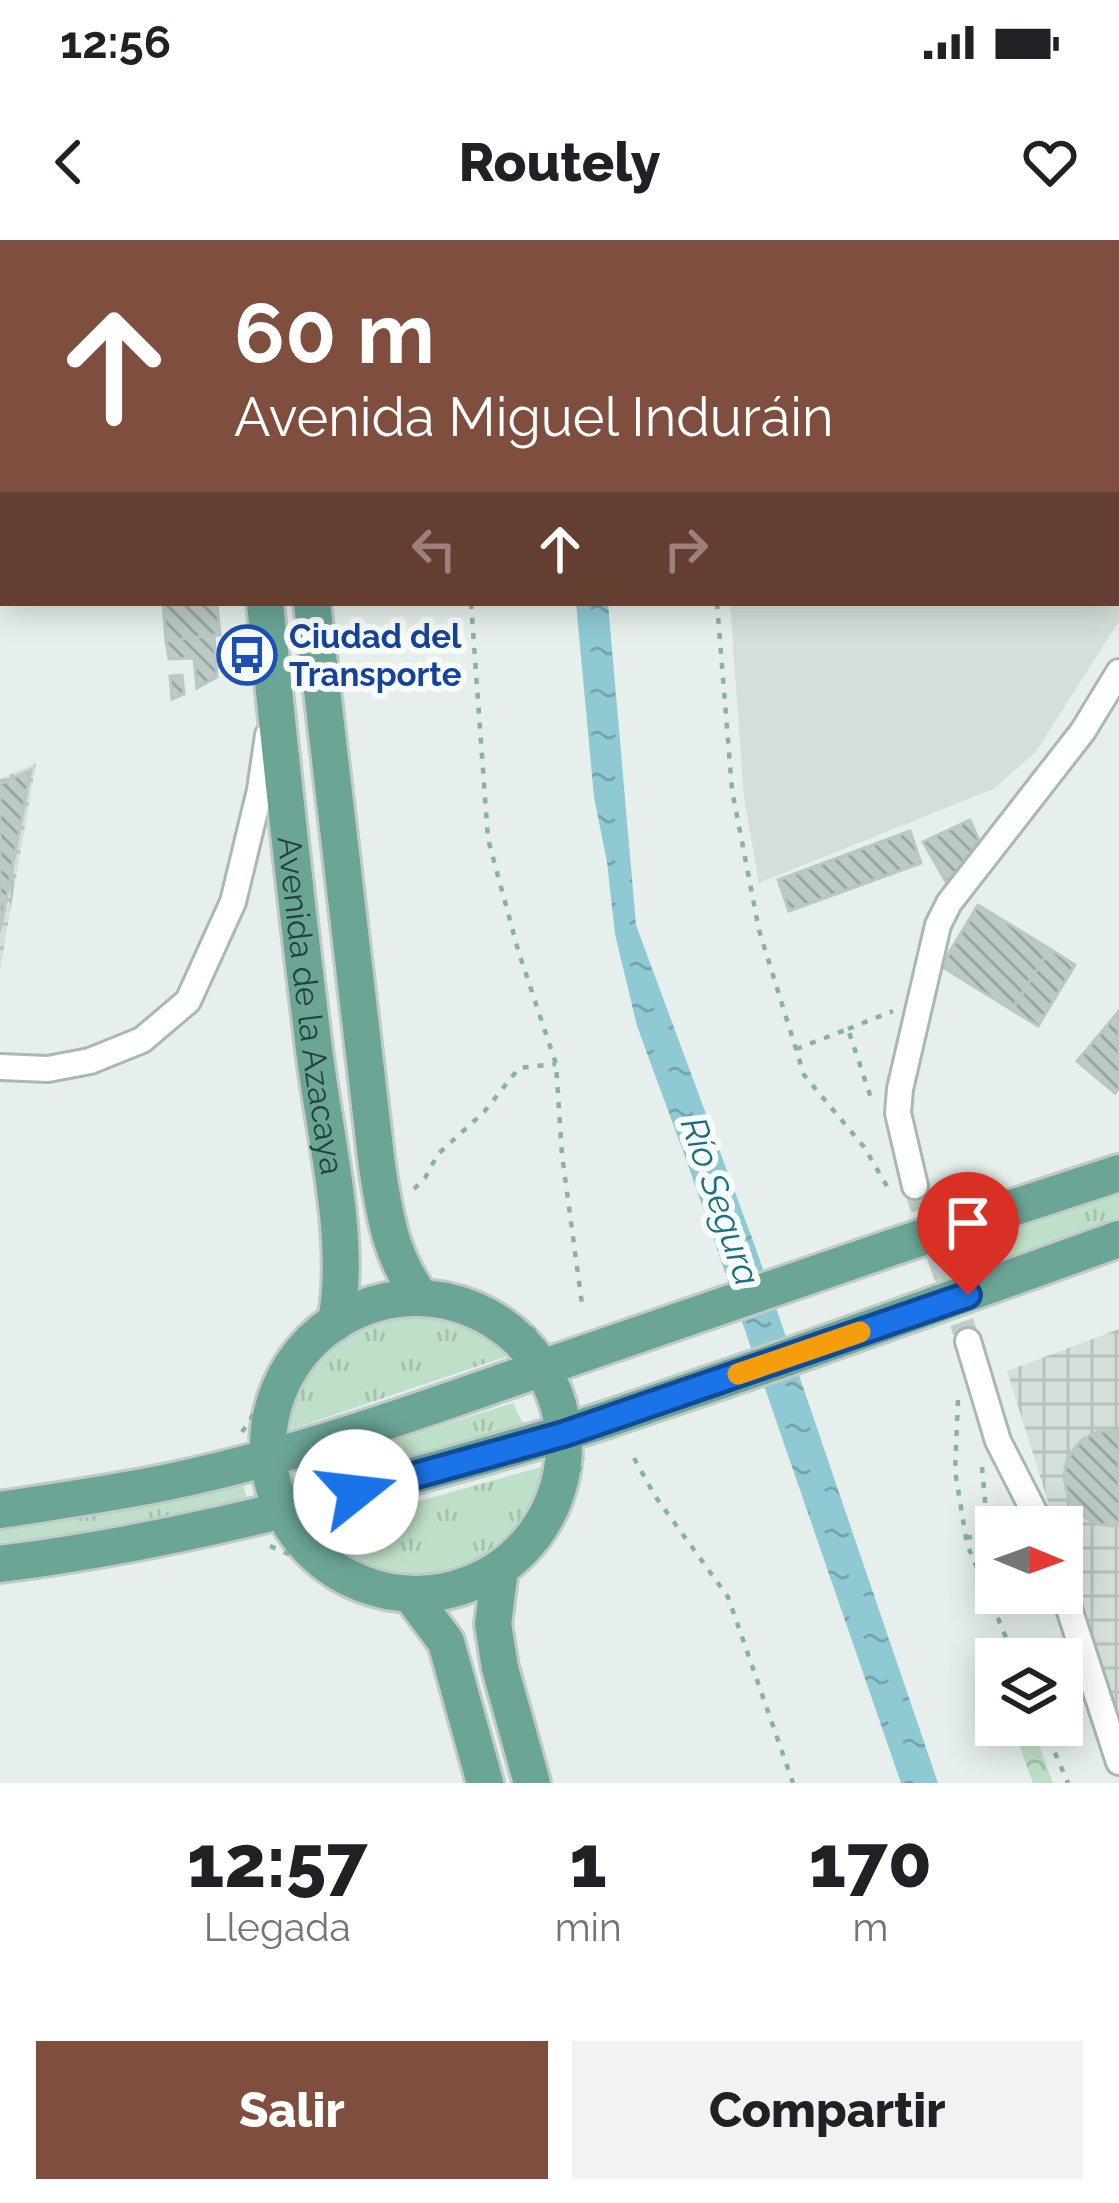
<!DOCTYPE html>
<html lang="es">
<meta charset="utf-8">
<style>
body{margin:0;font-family:Raleway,sans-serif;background:#f2f2f2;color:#202124;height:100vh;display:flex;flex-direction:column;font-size:45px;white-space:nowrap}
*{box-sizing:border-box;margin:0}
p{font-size:39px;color:#757577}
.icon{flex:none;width:66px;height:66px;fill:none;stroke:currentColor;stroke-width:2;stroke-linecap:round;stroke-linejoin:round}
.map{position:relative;height:1543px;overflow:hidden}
.sheet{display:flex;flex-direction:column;background:#fff;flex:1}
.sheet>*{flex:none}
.banner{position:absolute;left:0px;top:0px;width:1119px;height:366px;box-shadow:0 6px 30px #0003;background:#7f4e3f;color:#fff;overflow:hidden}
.needle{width:78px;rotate:91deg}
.controls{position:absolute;left:975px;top:1266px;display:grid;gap:24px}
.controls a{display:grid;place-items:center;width:108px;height:108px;border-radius:0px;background:#fff;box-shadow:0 6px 30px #0003;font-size:60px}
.pin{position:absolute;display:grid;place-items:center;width:102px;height:102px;color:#fff;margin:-123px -51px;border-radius:50% 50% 50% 0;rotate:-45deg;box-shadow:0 0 12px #0007}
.pin .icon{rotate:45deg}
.me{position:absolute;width:132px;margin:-66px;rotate:74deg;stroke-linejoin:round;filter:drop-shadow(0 0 9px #0008)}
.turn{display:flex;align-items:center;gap:42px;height:252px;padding:0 36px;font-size:54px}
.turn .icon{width:156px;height:156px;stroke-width:2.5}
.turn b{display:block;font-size:84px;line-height:102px}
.lanes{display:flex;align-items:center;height:114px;padding:0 36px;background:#0003;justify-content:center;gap:60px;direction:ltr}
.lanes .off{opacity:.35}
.eta{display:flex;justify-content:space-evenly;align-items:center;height:204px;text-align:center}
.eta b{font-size:72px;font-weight:800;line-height:84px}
.action{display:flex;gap:24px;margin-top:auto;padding:24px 36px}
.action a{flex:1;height:138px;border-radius:0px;background:#7f4e3f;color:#fff;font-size:48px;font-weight:800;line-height:138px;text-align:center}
.action a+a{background:#f2f2f2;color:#202124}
.status{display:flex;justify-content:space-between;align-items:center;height:84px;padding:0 60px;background:#fff;direction:ltr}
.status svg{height:33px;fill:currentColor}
header{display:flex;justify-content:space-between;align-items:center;height:156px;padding:0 36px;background:#fff;font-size:54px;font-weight:800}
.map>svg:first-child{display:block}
</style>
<div class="status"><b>12:56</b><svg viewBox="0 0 49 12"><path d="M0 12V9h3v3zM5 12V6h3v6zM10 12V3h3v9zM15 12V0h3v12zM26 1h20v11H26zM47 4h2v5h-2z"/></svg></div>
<header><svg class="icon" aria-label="back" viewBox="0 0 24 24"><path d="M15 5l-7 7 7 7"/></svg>Routely<svg class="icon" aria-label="heart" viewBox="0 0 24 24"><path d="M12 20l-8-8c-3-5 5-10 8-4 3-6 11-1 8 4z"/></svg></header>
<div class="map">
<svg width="1119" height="1543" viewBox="0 0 1119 1543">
<defs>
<pattern id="industrial-grid" width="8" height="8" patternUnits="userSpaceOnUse" patternTransform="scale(3)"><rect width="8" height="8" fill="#d4dfda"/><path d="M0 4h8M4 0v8" fill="none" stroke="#b6c1bc"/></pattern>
<pattern id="grass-tufts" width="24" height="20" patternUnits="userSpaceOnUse" patternTransform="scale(3)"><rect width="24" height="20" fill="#bfe0c8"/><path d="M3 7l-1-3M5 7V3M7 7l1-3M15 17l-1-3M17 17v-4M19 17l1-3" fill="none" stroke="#a4c1ad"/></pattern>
<pattern id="park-crowns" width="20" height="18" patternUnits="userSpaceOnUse" patternTransform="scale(3)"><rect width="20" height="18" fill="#bfe0c8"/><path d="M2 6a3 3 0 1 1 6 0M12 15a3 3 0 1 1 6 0" fill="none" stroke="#a4c1ad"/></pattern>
<pattern id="water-ripples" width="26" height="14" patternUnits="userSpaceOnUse" patternTransform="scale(3)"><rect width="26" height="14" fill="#8ec9d4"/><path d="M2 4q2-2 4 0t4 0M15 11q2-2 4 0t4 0" fill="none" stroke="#74a5ad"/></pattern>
<pattern id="building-back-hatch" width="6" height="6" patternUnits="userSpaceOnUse" patternTransform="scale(3)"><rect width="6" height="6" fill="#bbcac4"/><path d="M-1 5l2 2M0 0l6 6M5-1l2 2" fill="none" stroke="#98a6a0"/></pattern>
</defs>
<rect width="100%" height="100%" fill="#e6efeb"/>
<polygon fill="#d4dfda" points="700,0 1119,0 1119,381 1035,513 993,549 759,643 744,558 730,363 1116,363 1116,3 700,3"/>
<g fill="url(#industrial-grid)">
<polygon points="0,0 202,0 202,3 3,3 3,313 0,315"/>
<polygon points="36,523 0,730 0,539"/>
<polygon points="1119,1089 1119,1478 1117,1479 1062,1307 1062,1287 1056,1287 1007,1131"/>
</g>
<g fill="url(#grass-tufts)">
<polygon points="1119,954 1119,978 938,1047 925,1014"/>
<path d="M416 1074C451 1078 489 1083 508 1116L292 1189 289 1180 302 1143 339 1101 380 1081Z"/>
<polygon points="513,1163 524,1185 312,1243 303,1229"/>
<path d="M545 1226C542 1257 529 1286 507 1309 470 1348 376 1347 335 1312 328 1307 324 1297 319 1289Z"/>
<polygon points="243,1244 248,1261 79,1295 0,1302 0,1286 159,1261"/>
</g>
<polygon fill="url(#park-crowns)" points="1012,1485 1032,1485 1053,1543 1033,1543"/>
<polygon fill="url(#water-ripples)" points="576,363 608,363 636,685 756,1009 938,1543 901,1543 687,922 637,786 615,694 607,622 594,557"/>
<g fill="url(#building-back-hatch)" stroke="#b8c9c2" stroke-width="3">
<polygon points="163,363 217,363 220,395 166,401"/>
<polygon points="214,395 217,437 197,448 194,418 169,419 166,401"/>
<polygon points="182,435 184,454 172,459 170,436"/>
<polygon points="31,530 0,692 0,544"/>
<polygon points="970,580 979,600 948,645 923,602"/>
<polygon points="910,591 921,623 789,671 778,640"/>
<polygon points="978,665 1050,709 1012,770 941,726"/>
<polygon points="1050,709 1075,725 1038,786 1012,770"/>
<polygon points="1119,771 1119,848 1115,853 1077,821"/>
<polygon points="1111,1190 1119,1191 1119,1285 1113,1286 1098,1284 1084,1277 1073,1267 1067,1253 1064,1238 1066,1223 1073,1210 1083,1199 1097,1192"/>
</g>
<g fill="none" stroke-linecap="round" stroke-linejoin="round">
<polyline stroke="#bfccc8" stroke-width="24" stroke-dasharray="24 12" stroke-linecap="butt" points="915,946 968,1101"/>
<defs>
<g id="service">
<polyline points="58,0 58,3"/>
<polyline points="188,0 189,3"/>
<polyline points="9,3 19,0"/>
<polyline points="0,60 3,59"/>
<polyline points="0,111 3,110"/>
<polyline points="0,174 3,173"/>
<polyline points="0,253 3,252"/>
</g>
<g id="minor">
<polyline points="0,827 48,829 90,821 142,800 188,761 233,662 260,550 268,495"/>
<polyline points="915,946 898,873 900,849 938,685 949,663 1083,491 1119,432"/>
<polyline points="968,1101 998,1201 1042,1287"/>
<polyline points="1062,1347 1119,1522"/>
</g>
<g id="primary">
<polyline points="240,0 241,3"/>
<polyline points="287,0 287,3"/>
<path id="s1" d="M265 363C280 512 296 661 314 809 324 894 352 999 336 1082"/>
<path d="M312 363 377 926C385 977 390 1015 421 1058"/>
<polyline points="896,1006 1119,933"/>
<circle cx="416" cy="1206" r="148"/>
<polyline points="775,1122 1119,999"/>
<path d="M0 1270C58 1261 116 1253 173 1241 315 1211 452 1159 588 1112"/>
<path d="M0 1324C144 1306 283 1272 423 1233 485 1216 547 1199 608 1179"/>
<polyline points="500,1329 493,1384 500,1428 532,1543"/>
<polyline points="411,1355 446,1402 485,1543"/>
</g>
</defs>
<use href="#service" stroke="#a8b8b2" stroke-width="18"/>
<use href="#minor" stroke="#a8b8b2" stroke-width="30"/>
<use href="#primary" stroke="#c2cac8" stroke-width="42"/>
<g stroke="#86b3a5" stroke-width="4.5" stroke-dasharray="6 9" stroke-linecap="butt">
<polyline points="445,0 445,3"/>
<polyline points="687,0 688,3"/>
<polyline points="471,363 488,599 518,710 556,824 562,915 582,1064"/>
<polyline points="717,363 732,550 759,690 804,835 864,907 888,948"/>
<polyline points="848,789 893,771"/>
<polyline points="796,809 848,789 872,861"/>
<polyline points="414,949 425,938 438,914 484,872 519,828 556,824"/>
<polyline points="450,1049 492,1064 541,1095"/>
<polyline points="958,1160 955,1231 967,1304 1015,1419"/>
<path d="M242 1192C266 1158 277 1120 306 1091"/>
<polyline points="634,1218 655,1256 728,1357 793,1543"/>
<polyline points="982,1227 988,1293"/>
<polyline points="966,1298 988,1293 996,1295"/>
<polyline points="270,1306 293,1316 335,1347 380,1365"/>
<path d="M529 1323C545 1306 559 1287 568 1265 573 1249 576 1233 585 1218"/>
<polyline points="1043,1485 1068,1543"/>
</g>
<use href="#service" stroke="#fff" stroke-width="12"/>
<use href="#minor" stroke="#fff" stroke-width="24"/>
<use href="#primary" stroke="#6aa596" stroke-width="36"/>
<defs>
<g id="primary-bridge">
<polyline points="588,1112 896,1006"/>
<polyline points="608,1179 775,1122"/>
</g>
</defs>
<use href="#primary-bridge" stroke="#c2cac8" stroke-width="42" stroke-linecap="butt"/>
<use href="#primary-bridge" stroke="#6aa596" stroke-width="36"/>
</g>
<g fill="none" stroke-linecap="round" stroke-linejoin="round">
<defs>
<polyline id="route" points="356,1252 564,1194 968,1055"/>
</defs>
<use href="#route" stroke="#114b97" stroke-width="30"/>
<use href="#route" stroke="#1a73e8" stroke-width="21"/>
<polyline stroke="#f59e0b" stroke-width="21" points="738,1134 860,1092"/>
</g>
<defs>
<symbol id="bus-ring" viewBox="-11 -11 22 22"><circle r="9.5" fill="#f7fbf9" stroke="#1a4fb4" stroke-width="1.5"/><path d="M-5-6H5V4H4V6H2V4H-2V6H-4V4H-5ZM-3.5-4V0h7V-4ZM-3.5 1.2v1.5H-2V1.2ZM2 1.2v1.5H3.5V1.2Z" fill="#1a4fb4"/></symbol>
</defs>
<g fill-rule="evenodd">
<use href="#bus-ring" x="214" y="382" width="66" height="66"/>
</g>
<g text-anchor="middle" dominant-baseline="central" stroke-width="12" stroke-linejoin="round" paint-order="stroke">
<g font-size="33" font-weight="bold" fill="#164399" stroke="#f7fbf9" text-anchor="start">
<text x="289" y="396">Ciudad del<tspan x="289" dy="38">Transporte</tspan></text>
</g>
<g font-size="33" fill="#24423a" stroke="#f7fbf9">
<text stroke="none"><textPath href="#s1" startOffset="405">Avenida de la Azacaya</textPath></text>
</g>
<g font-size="36" font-style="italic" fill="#1c6f80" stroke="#f7fbf9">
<text transform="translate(721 961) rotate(71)">Río Segura</text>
</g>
</g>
</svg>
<div class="controls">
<a><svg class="needle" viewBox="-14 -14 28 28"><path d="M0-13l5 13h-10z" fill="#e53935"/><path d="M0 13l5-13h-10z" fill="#757577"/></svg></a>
<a><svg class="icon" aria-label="layers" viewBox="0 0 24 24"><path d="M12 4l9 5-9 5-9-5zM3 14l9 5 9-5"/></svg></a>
</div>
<div class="pin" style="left:968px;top:1055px;background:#d93025"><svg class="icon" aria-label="arrive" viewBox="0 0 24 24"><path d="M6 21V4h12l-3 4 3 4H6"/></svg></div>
<svg class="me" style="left:356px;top:1252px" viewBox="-20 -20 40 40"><circle r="19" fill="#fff"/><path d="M0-13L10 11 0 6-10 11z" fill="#1a73e8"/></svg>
<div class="banner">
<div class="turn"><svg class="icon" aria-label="ahead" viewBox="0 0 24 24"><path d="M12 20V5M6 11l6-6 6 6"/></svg><div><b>60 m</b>Avenida Miguel Induráin</div></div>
<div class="lanes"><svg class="icon off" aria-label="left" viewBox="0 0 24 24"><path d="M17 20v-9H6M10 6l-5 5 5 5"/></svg><svg class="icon" aria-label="ahead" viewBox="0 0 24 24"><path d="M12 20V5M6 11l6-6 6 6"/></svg><svg class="icon off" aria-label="right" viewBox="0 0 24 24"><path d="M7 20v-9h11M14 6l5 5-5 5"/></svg></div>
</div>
</div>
<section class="sheet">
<div class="eta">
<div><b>12:57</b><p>Llegada</p></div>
<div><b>1</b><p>min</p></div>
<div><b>170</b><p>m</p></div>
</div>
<div class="action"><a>Salir</a><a>Compartir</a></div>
</section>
